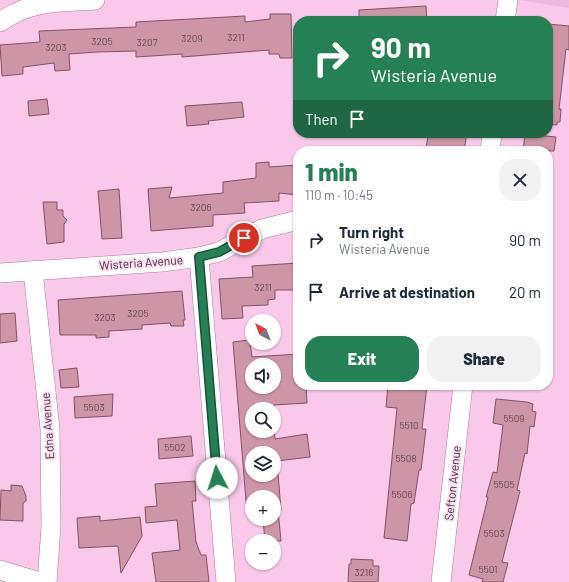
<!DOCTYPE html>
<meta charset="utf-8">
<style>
body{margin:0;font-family:Barlow,sans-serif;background:#f2f2f3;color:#1f2937;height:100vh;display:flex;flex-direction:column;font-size:15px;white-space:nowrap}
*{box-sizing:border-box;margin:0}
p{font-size:13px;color:#747a83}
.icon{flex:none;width:22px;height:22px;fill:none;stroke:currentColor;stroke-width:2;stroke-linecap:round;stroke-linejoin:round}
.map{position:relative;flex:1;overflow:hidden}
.drawer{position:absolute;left:293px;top:146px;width:260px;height:244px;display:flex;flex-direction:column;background:#fff;border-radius:16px;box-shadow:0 1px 3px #0004}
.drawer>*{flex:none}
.banner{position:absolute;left:293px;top:16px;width:260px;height:122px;border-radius:16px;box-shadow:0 1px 3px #0004;background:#268055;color:#fff;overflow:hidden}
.needle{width:26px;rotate:318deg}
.tools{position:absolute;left:245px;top:314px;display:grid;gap:8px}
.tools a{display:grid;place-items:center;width:36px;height:36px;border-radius:50%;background:#fff;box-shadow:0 1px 3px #0004;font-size:20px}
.pin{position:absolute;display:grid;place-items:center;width:34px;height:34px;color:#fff;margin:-17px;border:2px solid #fff;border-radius:50%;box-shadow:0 1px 4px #0007}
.me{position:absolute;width:44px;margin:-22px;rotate:355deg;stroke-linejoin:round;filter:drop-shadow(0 0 3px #0008)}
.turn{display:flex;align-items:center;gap:14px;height:84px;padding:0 12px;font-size:18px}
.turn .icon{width:52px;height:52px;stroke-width:2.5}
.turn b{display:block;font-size:28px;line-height:34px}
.then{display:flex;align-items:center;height:38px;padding:0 12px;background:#0003;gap:8px;font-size:15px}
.round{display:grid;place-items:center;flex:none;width:42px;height:42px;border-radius:16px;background:#f2f2f3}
.headline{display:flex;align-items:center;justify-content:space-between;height:68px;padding:0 12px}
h1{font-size:24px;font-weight:800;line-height:30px;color:#268055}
.button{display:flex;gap:8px;margin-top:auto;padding:8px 12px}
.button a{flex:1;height:46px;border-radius:16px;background:#268055;color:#fff;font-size:16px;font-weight:800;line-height:46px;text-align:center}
.button a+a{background:#f2f2f3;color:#1f2937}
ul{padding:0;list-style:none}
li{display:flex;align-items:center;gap:12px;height:52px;padding:0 12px}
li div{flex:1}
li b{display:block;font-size:15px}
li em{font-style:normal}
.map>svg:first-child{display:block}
</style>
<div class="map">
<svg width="569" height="582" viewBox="0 0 569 582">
<rect width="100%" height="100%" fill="#fac8ea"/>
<polygon fill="#efb8dd" points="519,0 569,0 569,8"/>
<g fill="#cd95a6" stroke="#845262" fill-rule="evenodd">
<polygon points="426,6 427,21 359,21 359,10"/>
<polygon points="270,14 291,14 292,58 280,58 279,54 269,54 269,50 182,57 182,54 136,57 136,51 97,52 69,54 70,70 55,71 54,63 23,67 23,74 2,76 0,45 40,42 39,31 136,27 136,22 245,16 245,22 270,19"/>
<polygon points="548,24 569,26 569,50 566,49 559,109 561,109 560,122 557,122 557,125 548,124"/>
<polygon points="47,99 49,114 29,116 28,101"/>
<polygon points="242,102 244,117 208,121 209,124 187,126 185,106"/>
<polygon points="433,133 467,133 464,151 437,151 426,148 428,136 432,136"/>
<polygon points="525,134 556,137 554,151 523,151"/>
<polygon points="269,162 269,167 298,165 298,195 279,193 279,201 244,203 245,213 213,215 213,226 151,231 148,189 172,187 169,198 223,193 223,182 256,178 256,163"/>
<polygon points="119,189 122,238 102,239 98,191"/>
<polygon points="43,202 57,202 57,210 63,210 63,216 67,220 64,224 64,242 47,244"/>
<polygon points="298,263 298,285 296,285 296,290 275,290 275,299 268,300 268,305 242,306 243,318 222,319 219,279 253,277 252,266"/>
<polygon points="182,291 185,320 183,320 184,326 171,326 170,323 142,325 142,329 109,331 109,337 96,338 96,335 60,335 58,300"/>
<polygon points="15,313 17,341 0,343 0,314"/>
<path d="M249 340 250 342 252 357 298 354V385H306L307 403 274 405V411V409H252V431H274V426L275 439 307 434 310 457 277 461 281 510H278L281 541H265L263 519H274V497H252V513H247L233 342ZM252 365H274V387H252ZM252 453H274V475H252Z"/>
<polygon points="77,368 79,387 61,388 59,370"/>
<polygon points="388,385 427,385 422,429 426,429 421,470 419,470 414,503 411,504 407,541 384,538 397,408 386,407"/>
<polygon points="113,394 112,416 75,418 74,397"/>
<polygon points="496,399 527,402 533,404 532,411 536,412 534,427 530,426 527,454 525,453 517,490 520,491 502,562 508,563 503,582 482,582 483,579 469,575 488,497 486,497 493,472 497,473 503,425 493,423"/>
<polygon points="191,436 193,456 159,459 158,439"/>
<polygon points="195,481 196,501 192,501 196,542 201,555 206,555 209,582 156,582 152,553 180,550 177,520 146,523 145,507 157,506 155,484"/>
<polygon points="11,485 22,486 26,496 26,501 23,503 23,521 0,520 1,490 11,491"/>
<polygon points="100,516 100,521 140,517 142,536 121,573 118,546 79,548 77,518"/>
<polygon points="351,559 373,560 373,566 379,566 378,582 348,582 349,564 351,564"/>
</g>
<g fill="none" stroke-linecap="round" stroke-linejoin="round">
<defs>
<g id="minor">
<polyline points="505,21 508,0"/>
<path d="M0 22C31 0 60 2 95 0"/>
<polyline points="490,151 492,133"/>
<polyline points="199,257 226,582"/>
<polyline points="33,271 50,429 51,527 47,582"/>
<polyline points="0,273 162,262 199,257 219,252 262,229 298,220"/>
<polyline points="0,570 40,582"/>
<polyline points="441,582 463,385"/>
</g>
</defs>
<use href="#minor" stroke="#ab7d9c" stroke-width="20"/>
<use href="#minor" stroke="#fff" stroke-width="19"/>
</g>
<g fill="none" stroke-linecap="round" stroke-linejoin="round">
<defs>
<polyline id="route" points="217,478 199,257 219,252 244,238"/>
</defs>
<use href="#route" stroke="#195337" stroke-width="10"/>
<use href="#route" stroke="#268055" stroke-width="7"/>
</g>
<g text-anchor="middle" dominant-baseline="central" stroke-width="3.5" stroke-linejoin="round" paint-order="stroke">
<g font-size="10" fill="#664958">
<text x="236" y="37">3211</text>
<text x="192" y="38">3209</text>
<text x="102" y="41">3205</text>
<text x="147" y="42">3207</text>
<text x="56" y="47">3203</text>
<text x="201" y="207">3206</text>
<text x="263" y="287">3211</text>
<text x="138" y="313">3205</text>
<text x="105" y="317">3203</text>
<text x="94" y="407">5503</text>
<text x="514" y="418">5509</text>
<text x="409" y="425">5510</text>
<text x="175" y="447">5502</text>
<text x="406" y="458">5508</text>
<text x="504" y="484">5505</text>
<text x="402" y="494">5506</text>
<text x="494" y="533">5503</text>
<text x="488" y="569">5501</text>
<text x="364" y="572">3216</text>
</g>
<g font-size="12" fill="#44303e" stroke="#fbddf1">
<text transform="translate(141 262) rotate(-4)">Wisteria Avenue</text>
<text transform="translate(47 426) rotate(-94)">Edna Avenue</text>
<text transform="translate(452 483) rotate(-84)">Sefton Avenue</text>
</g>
</g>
</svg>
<div class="tools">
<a><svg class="needle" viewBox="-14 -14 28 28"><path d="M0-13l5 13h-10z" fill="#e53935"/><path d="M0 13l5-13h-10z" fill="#747a83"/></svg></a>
<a><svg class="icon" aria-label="sound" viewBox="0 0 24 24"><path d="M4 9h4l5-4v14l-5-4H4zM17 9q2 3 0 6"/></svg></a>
<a><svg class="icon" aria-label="search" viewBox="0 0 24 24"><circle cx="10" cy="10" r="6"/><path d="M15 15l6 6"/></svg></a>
<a><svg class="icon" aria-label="layers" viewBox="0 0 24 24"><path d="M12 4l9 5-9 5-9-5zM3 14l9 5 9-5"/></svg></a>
<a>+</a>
<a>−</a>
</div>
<div class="pin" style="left:244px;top:238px;background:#d93025"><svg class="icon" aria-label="arrive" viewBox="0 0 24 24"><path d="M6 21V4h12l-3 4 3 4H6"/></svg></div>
<svg class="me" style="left:217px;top:478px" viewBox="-20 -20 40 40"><circle r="19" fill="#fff"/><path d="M0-13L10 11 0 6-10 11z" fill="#268055"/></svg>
<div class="banner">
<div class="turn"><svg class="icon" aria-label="right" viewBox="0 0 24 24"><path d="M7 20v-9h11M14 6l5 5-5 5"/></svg><div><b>90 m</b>Wisteria Avenue</div></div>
<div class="then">Then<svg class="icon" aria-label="arrive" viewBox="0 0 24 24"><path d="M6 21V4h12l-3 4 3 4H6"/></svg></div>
</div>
<section class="drawer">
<div class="headline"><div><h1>1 min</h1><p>110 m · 10:45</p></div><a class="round"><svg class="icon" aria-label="close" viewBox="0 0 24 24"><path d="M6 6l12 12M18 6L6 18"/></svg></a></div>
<ul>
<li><svg class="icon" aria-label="right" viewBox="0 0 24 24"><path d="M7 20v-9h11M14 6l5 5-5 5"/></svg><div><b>Turn right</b><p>Wisteria Avenue</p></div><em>90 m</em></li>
<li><svg class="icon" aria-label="arrive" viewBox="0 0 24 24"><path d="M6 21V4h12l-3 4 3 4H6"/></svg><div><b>Arrive at destination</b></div><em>20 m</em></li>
</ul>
<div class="button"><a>Exit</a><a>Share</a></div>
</section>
</div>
